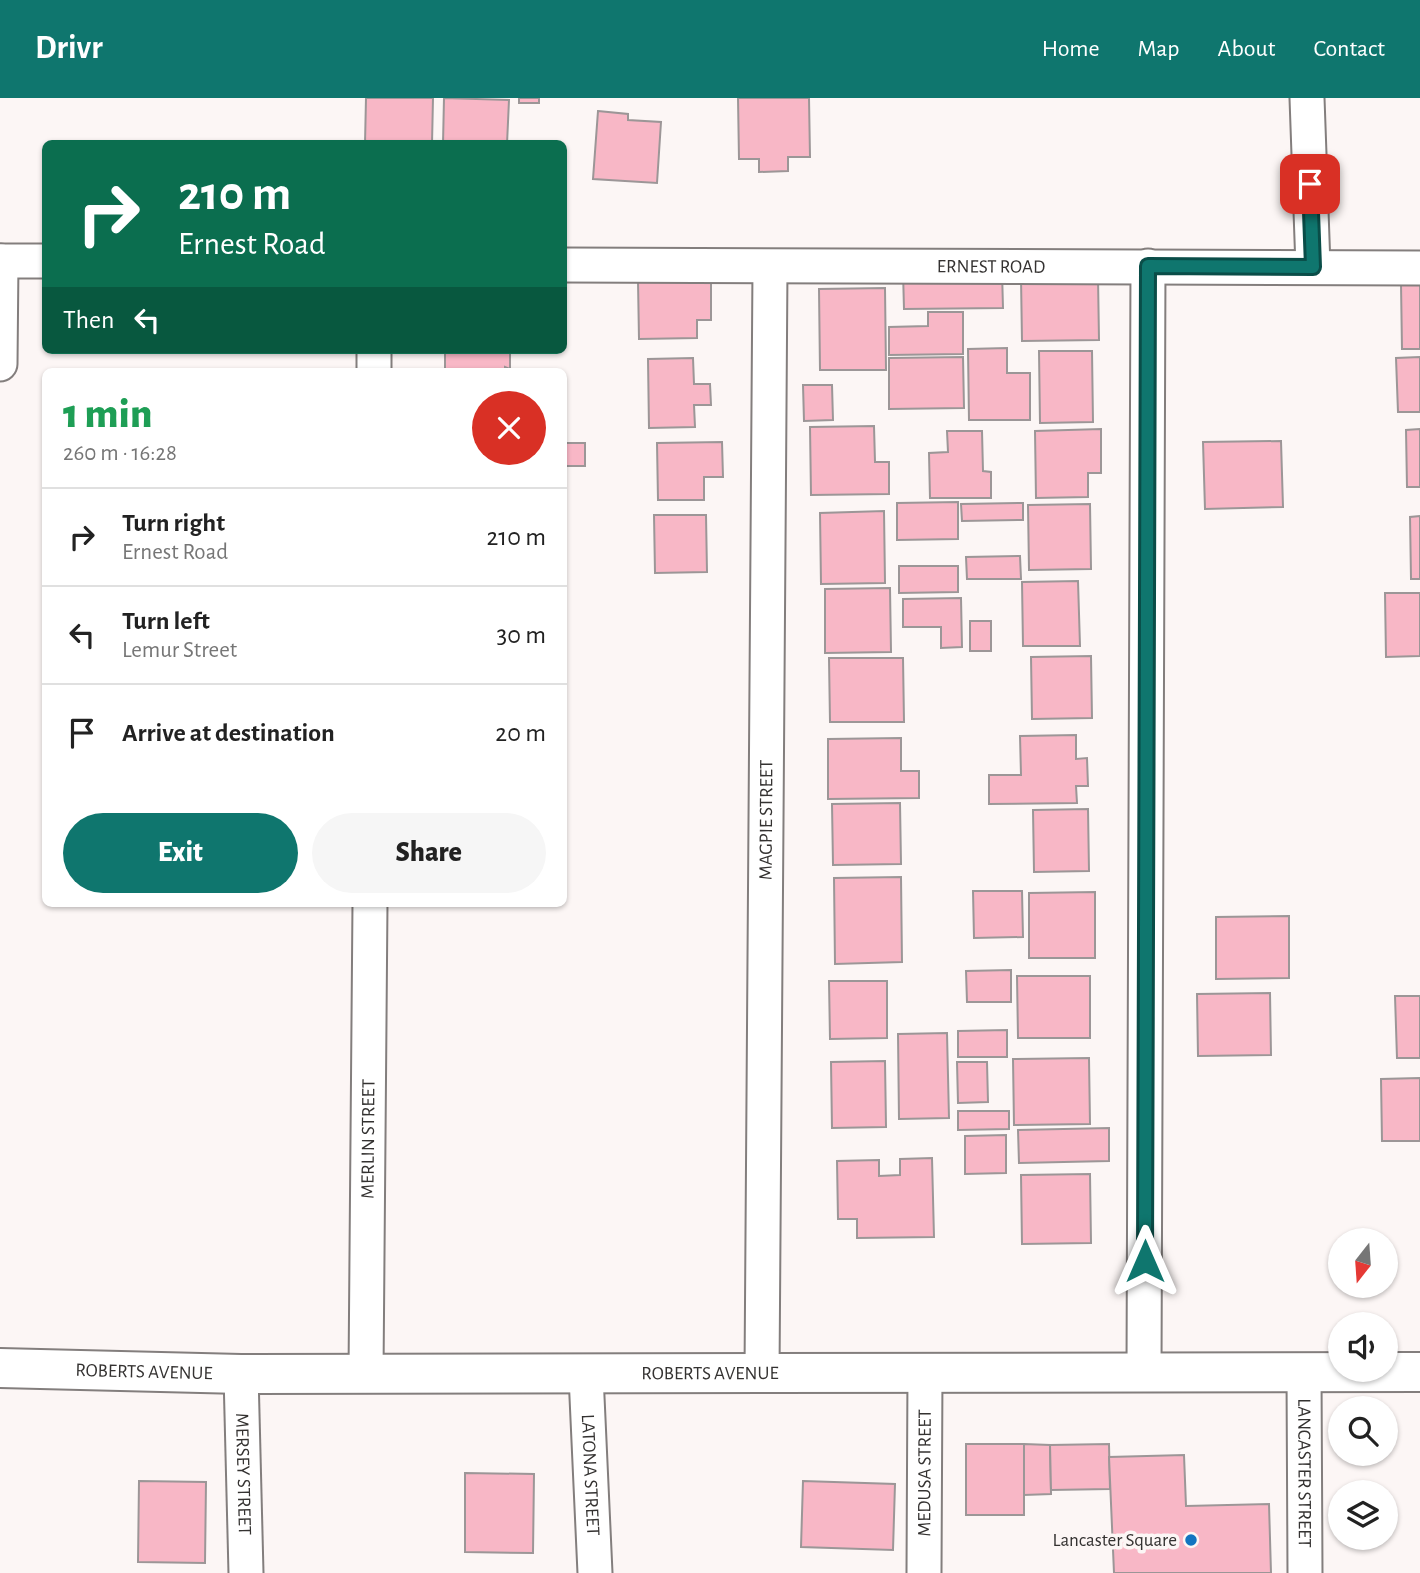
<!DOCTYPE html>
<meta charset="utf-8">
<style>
body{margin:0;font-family:"Alegreya Sans",sans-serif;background:#f6f6f6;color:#222;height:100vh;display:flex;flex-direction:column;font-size:26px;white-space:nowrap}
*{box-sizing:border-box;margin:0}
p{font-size:23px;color:#767676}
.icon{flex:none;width:38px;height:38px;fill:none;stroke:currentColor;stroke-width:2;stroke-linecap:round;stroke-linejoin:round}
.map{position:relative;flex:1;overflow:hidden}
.side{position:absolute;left:42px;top:270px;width:525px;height:539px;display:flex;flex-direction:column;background:#fff;border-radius:10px;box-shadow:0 2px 5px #0004}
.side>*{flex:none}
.banner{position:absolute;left:42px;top:42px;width:525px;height:214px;border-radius:10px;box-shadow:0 2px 5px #0004;background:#0b6e4f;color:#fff;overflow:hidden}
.needle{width:46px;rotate:197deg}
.fabs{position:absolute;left:1328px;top:1130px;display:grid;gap:14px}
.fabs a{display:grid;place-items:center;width:70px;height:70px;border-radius:50%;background:#fff;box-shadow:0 2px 5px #0004;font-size:35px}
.pin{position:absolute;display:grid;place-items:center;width:60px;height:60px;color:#fff;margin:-30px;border-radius:14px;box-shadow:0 4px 10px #0006}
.me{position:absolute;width:77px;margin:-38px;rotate:0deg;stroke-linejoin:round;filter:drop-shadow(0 0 5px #0008)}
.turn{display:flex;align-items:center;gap:24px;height:147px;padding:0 21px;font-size:32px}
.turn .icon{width:91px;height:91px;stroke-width:2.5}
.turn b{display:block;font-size:49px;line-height:60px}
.then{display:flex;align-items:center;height:66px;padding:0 21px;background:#0003;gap:14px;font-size:26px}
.round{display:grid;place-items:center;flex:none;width:74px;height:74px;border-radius:37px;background:#f6f6f6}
.headline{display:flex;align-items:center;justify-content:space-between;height:119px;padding:0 21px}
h1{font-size:42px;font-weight:800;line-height:52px;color:#1e9e55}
.action{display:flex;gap:14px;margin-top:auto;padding:14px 21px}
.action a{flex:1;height:80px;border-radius:42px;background:#0f766e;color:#fff;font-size:28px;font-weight:800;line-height:80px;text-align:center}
.action a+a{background:#f6f6f6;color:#222}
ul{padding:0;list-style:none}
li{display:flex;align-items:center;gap:21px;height:98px;padding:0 21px;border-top:2px solid #e0e0e0}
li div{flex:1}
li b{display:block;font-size:26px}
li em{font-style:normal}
header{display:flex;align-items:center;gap:42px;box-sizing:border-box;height:98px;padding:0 35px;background:#0f766e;color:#fff}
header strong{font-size:33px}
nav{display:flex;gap:38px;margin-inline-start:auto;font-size:24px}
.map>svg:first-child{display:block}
</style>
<header>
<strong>Drivr</strong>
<nav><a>Home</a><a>Map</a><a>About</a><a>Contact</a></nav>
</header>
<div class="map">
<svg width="1420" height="1475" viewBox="0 0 1420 1475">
<rect width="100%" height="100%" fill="#fcf6f5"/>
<g fill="#f8b7c6" stroke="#9c9697" stroke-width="2">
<polygon points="366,0 433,0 432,46 365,46"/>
<polygon points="444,0 509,2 507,46 443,46"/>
<rect x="519" y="0" width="20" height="5"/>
<polygon points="738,0 809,0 810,59 788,59 788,73 759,74 759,61 739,61"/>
<polygon points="598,13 628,16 628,22 661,24 657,85 593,81"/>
<polygon points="1002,173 1003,210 904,211 903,174"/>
<polygon points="1098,179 1099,242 1022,243 1021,180"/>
<polygon points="711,182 711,222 697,222 697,240 639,241 638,183"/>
<polygon points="1420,185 1420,251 1402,251 1401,186"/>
<polygon points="885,190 886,272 820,272 819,191"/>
<polygon points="928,214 963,214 963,256 889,257 889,229 928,228"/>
<polygon points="1007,250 1007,275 1030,275 1030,322 969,322 968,251"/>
<polygon points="445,252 510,252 510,271 505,269 505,273 445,273"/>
<polygon points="1039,253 1092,253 1093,324 1040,325"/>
<polygon points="963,259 964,310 889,311 889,260"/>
<polygon points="1420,259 1420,314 1398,314 1396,260"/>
<polygon points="693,260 694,286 710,286 711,307 694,307 695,329 649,330 648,261"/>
<polygon points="803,287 832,287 833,322 804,323"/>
<polygon points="874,328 875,364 889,364 889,396 811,397 810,329"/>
<polygon points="1101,331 1101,375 1088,375 1088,399 1036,400 1035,333"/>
<polygon points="1420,331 1420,389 1407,389 1406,332"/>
<polygon points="947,333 982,333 983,373 991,374 991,400 930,400 929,355 948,354"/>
<polygon points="1281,343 1283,409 1205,411 1203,344"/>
<polygon points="722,344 723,379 704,379 704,402 658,402 657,345"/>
<rect x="564" y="345" width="21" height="23"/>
<polygon points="958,404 958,441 897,442 897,405"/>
<polygon points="1023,405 1023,422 962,423 961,406"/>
<polygon points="1090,406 1091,471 1029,472 1028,407"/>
<polygon points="884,413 885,485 821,486 820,415"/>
<polygon points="654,417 706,417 707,474 655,475"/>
<polygon points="1420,418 1420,481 1411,481 1410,419"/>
<polygon points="1020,458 1021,481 967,481 966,459"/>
<polygon points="899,468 958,468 958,494 899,495"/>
<polygon points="1078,483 1080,548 1023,548 1022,484"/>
<polygon points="890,490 891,554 825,555 825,491"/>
<polygon points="1385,495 1420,495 1420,558 1386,559"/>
<polygon points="961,500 962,549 941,550 941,529 903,529 903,501"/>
<rect x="970" y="523" width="21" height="30"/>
<polygon points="1091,558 1092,620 1032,621 1031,559"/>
<polygon points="829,560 903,560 904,624 830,624"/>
<polygon points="1076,637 1076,661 1087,660 1088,688 1076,688 1077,705 989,706 989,677 1021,677 1020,638"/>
<polygon points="901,640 901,673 919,673 919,700 828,701 828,641"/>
<polygon points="900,705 901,766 833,767 832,706"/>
<polygon points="1088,711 1089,773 1034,774 1033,712"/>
<polygon points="901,779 902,864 835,866 834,780"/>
<polygon points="973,793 1022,793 1023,839 974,840"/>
<polygon points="1095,794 1095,860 1029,860 1029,795"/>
<polygon points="1289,818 1289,880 1216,881 1216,819"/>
<polygon points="1011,872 1011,904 967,904 966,873"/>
<polygon points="1017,878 1090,878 1090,940 1018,940"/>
<polygon points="829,883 887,883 887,940 830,941"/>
<polygon points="1270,895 1271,957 1198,958 1197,896"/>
<polygon points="1395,898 1420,898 1420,960 1397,960"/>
<polygon points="1007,932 1007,959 958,959 958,933"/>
<polygon points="947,935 949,1020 899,1021 898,936"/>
<polygon points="1089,960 1090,1026 1014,1027 1013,961"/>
<polygon points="885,963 886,1029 832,1030 831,964"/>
<polygon points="957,964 987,964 988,1004 958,1005"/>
<polygon points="1420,980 1420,1043 1382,1043 1381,981"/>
<polygon points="958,1013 1009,1013 1009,1031 958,1032"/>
<polygon points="1109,1030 1109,1063 1019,1065 1018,1032"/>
<polygon points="1006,1037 1006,1075 965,1076 965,1038"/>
<polygon points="932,1060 934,1139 857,1140 857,1121 838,1121 837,1063 879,1062 879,1078 900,1077 900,1061"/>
<polygon points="1090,1076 1091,1145 1022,1146 1021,1077"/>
<rect x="966" y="1346" width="58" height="71"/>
<polygon points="1024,1346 1050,1347 1051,1396 1024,1397"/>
<polygon points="1109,1346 1110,1391 1051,1392 1050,1347"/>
<polygon points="1184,1357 1186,1408 1269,1406 1271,1475 1114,1475 1109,1359"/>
<polygon points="465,1375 534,1376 533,1455 465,1454"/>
<polygon points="139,1383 206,1384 205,1465 138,1464"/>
<polygon points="803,1383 895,1386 893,1452 801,1449"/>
</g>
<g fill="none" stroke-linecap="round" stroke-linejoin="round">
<defs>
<g id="minor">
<polyline points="1307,0 1313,169"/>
<polyline points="0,163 46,163"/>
<path id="s1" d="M564 167 1420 170"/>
<polyline points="0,266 1,163"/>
<polyline points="374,273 374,252"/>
<polyline points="1144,1273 1148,168"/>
<path id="s2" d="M366 1275 370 805"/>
<path id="s3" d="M762 1275 770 170"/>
<path id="s4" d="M1304 1275 1305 1475"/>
<path id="s5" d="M241 1276 246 1475"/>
<path id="s6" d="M586 1277 595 1475"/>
<path id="s7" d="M924 1475 925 1274"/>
</g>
<g id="major">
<path id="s8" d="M0 1270 241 1276 1420 1274"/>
</g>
</defs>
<use href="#minor" stroke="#837e7d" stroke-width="37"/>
<use href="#major" stroke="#837e7d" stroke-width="42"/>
<use href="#minor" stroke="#fff" stroke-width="33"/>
<use href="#major" stroke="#fff" stroke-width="38"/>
</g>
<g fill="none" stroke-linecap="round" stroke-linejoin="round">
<defs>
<polyline id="route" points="1145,1163 1148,168 1313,169 1310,86"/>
</defs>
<use href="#route" stroke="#0a4d48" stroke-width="18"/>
<use href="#route" stroke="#0f766e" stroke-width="12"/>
</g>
<circle fill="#1274c0" stroke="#fcf6f5" stroke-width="2.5" cx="1191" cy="1442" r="7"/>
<g text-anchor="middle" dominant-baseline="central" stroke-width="7" stroke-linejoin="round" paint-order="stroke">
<g font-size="19" fill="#343231" stroke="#fcf6f5">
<text stroke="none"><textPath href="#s1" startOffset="427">ERNEST ROAD</textPath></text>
<text stroke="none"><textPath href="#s3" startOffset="553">MAGPIE STREET</textPath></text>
<text stroke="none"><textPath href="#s2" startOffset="234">MERLIN STREET</textPath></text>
<text stroke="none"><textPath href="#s8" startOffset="144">ROBERTS AVENUE</textPath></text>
<text stroke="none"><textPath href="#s8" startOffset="710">ROBERTS AVENUE</textPath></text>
<text stroke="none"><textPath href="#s7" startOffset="100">MEDUSA STREET</textPath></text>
<text stroke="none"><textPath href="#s4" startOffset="100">LANCASTER STREET</textPath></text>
<text stroke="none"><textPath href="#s5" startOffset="100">MERSEY STREET</textPath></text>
<text stroke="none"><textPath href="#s6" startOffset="100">LATONA STREET</textPath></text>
</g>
<g font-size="19" fill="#343231" stroke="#fcf6f5" text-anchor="end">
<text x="1177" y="1442">Lancaster Square</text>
</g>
</g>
</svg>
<div class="fabs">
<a><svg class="needle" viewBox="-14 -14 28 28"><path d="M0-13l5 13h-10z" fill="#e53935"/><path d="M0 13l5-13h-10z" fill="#767676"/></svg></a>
<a><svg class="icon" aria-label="sound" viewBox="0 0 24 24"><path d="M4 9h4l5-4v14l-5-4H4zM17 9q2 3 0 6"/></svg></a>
<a><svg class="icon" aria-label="search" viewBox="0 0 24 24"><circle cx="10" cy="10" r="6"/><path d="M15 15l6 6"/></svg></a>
<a><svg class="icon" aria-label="layers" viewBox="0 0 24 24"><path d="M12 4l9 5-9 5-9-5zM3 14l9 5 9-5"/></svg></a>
</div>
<div class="pin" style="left:1310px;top:86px;background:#d93025"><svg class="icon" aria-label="arrive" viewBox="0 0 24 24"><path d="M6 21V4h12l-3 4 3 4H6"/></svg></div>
<svg class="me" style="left:1145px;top:1163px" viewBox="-20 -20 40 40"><path d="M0-17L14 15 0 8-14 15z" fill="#0f766e" stroke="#fff" stroke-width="4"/></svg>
<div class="banner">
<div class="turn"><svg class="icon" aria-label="right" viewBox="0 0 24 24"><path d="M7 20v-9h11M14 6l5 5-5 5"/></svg><div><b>210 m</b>Ernest Road</div></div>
<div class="then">Then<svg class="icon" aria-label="left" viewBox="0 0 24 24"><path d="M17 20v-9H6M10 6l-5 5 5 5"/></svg></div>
</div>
<section class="side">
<div class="headline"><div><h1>1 min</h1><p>260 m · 16:28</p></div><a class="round" style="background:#d93025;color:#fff"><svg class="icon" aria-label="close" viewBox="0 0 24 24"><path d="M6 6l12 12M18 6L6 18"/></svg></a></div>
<ul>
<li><svg class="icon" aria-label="right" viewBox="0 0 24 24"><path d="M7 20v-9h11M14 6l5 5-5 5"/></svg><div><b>Turn right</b><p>Ernest Road</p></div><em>210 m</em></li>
<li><svg class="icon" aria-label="left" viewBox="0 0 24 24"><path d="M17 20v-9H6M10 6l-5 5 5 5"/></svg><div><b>Turn left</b><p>Lemur Street</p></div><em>30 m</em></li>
<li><svg class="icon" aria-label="arrive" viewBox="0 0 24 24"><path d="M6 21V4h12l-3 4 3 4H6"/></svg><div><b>Arrive at destination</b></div><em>20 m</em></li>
</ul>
<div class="action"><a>Exit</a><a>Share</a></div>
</section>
</div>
